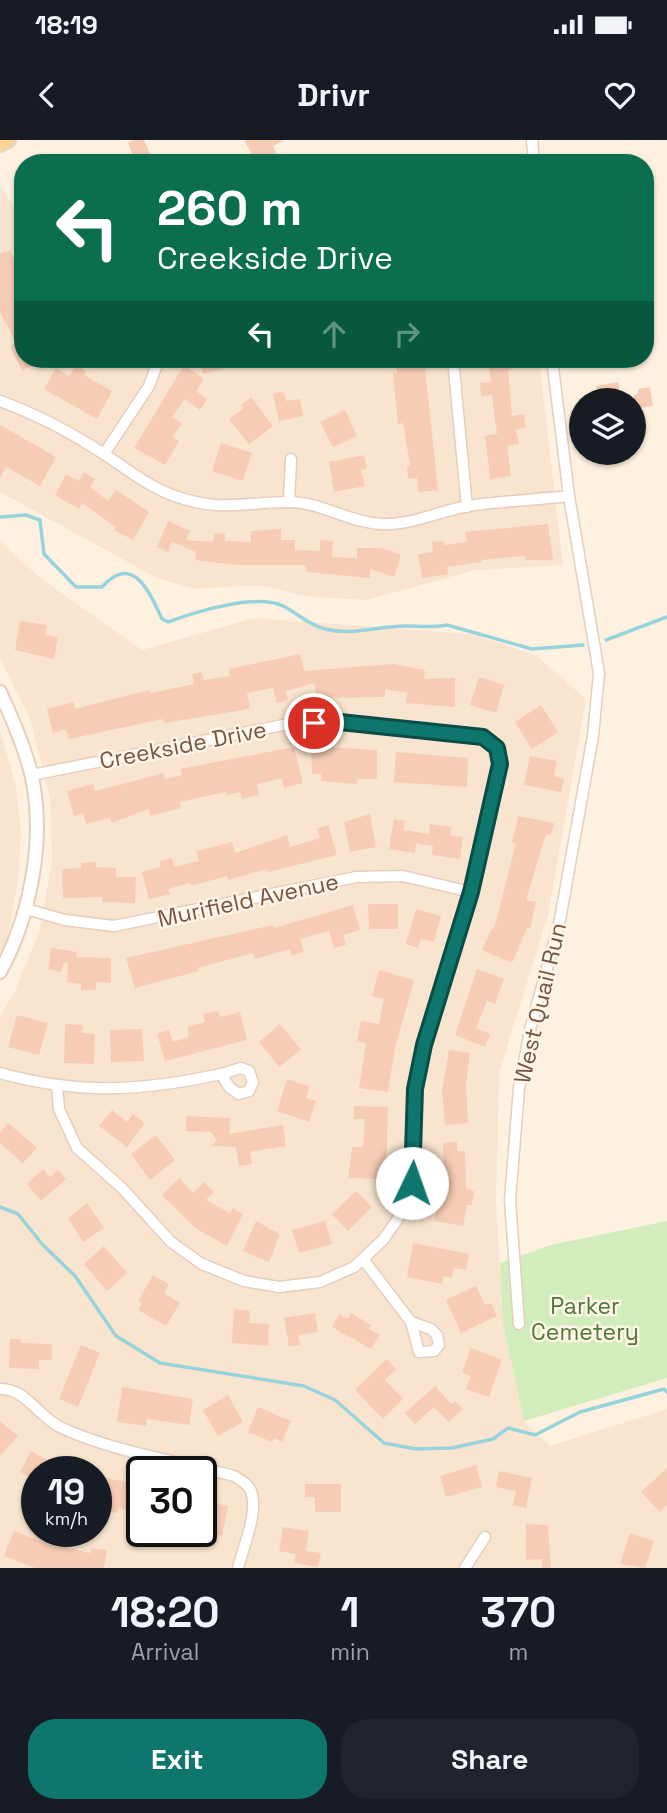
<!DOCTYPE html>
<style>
body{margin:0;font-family:"Space Grotesk",sans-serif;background:#20242c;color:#f1f3f6;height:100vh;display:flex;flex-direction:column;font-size:26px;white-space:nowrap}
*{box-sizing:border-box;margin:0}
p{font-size:23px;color:#9ea1a6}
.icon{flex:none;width:38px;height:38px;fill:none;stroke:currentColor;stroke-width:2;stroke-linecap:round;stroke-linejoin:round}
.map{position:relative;height:1428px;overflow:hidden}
.sheet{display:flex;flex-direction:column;background:#171b24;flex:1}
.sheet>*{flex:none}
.banner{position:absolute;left:14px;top:14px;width:640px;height:214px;border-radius:28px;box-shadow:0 2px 5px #0004;background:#0b6e4f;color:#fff;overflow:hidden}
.tools{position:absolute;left:569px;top:248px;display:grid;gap:14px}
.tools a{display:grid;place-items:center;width:77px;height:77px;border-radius:50%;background:#171b24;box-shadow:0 2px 5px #0004;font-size:35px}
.speed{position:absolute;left:21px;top:1316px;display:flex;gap:14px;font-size:35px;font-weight:700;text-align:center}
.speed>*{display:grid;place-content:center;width:91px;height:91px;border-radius:50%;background:#171b24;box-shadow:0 2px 5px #0004;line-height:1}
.speed small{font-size:18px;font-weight:400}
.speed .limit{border:4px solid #111;border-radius:10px;background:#fff;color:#111}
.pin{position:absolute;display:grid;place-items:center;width:60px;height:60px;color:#fff;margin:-30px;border:4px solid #fff;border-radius:50%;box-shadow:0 2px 7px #0007}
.me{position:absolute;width:77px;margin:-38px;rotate:3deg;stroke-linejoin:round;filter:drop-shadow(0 0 5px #0008)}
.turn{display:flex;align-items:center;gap:24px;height:147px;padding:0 28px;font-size:32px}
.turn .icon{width:91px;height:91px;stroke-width:2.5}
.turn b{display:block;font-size:49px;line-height:60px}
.lanes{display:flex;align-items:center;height:66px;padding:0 28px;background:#0003;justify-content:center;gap:35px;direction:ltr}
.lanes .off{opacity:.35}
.eta{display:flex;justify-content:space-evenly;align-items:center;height:119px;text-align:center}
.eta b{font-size:42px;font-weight:800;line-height:49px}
.cta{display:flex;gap:14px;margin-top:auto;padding:14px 28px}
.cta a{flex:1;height:80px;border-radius:28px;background:#0f766e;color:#fff;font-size:28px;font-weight:800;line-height:80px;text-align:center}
.cta a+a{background:#20242c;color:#f1f3f6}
.status{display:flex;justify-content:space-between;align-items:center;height:49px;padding:0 35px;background:#171b24;direction:ltr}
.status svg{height:19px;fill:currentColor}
header{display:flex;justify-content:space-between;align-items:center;height:91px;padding:0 28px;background:#171b24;font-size:32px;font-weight:800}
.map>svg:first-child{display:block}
</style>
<div class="status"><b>18:19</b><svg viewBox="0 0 49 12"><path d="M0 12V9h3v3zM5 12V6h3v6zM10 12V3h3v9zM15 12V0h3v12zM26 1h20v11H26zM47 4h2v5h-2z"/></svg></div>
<header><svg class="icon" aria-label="back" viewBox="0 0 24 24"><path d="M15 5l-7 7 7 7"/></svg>Drivr<svg class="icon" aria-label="heart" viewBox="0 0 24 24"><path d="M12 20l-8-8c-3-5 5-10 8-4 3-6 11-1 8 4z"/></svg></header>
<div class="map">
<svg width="667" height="1428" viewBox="0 0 667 1428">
<rect width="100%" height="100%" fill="#fef1df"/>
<g fill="#f9e5cf" fill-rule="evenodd">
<polygon points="0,45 23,82 23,219 539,219 563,425 475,430 367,460 310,457 258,445 195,449 157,438 0,352"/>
<path d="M0 401 39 437 142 510 254 478 470 494 536 515 586 559 548 775 499 933 496 1064 503 1183 524 1281 550 1306 667 1269V1428H0V876L14 853 39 792 52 720 50 658 30 578 0 518ZM37 1332H96V1391H37ZM142 1332H201V1391H142Z"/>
<polygon points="0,590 16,646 21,693 18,741 7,801 0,812"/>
</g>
<polygon fill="#d1edbc" points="667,1081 667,1238 524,1281 503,1183 500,1123 551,1105"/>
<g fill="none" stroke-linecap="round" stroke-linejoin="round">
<g stroke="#97d3dc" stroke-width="3.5">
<path d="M0 377 26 375 40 380 44 414 76 447H102C133 412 150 453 162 479L168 482C195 472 256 453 283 466 297 473 309 485 325 489 351 496 379 486 405 486 420 486 432 488 447 485L532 509 583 505"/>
<polyline points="606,500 667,477"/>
<polyline points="0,1067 18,1074 42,1104 75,1136 116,1196 160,1223 304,1246 335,1260 384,1303 416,1309 452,1308 493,1299 508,1288 535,1295 580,1272 664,1249 667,1252"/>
</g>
</g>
<g fill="#f6ccb4">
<polygon points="134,0 144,0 153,20 136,23 128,3"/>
<polygon points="244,0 284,0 273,6 276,13 257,23"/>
<polygon points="10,110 23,143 23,219 47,219 23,230 23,233 10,206 16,203 0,172 0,114"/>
<polygon points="199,219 248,219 249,222 203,234"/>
<polygon points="424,219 438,350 418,352 417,338 408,339 407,327 410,326 403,283 398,284 393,233 397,233 395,220"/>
<polygon points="488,219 512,219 513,229 508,230 512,276 524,274 526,288 516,289 519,304 507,306 511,336 490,339 485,296 497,294 492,255 481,256 480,243 491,242"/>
<polygon points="76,225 86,231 84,235 112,251 97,279 44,249 56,228 69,236"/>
<polygon points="184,225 204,239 196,251 207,259 200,270 185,259 172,277 182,284 172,297 179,301 165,325 134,308"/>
<polygon points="618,242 621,261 598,261 596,246"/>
<polygon points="650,247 653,266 634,269 634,255 638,254 638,249"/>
<polygon points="284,251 286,261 300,259 303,276 279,281 273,254"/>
<polygon points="251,257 273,286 249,304 229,279 243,269 241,265"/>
<polygon points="345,270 357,296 333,307 320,282"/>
<polygon points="0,285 56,317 40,346 6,327 0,338"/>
<polygon points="221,303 252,313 243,341 212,331"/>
<polygon points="364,315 367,329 361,330 365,346 334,352 329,322"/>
<polygon points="84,332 95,339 90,347 108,361 116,350 149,372 133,400 114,390 116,387 82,363 79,369 55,355 66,334 79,341"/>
<polygon points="168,381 190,391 186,400 213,402 214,393 225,394 225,401 251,402 251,391 281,389 281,400 295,400 295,410 320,411 320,400 333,401 332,417 357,418 357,408 381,408 401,415 394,437 370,429 370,438 306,432 306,425 235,425 195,420 196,412 172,402 168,412 157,407"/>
<polygon points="548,384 553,420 525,420 525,416 481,420 482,422 447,427 448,434 422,438 418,414 433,412 432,402 443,401 444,405 467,402 465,392"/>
<polygon points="20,481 47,485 45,495 58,497 54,519 15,510"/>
<polygon points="300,514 304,531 393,524 425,530 424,539 455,538 455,567 406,563 407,553 385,549 385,557 316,558 315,543 286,551 288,560 277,563 273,548 247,553 250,568 237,571 164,583 163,579 69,599 66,589 53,593 47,569 73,562 75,569 150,550 151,553 194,544 192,534 202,532 204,540 230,536 229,529"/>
<polygon points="479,537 504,545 496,573 470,565"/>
<polygon points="541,565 558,592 532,609 515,582"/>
<polygon points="311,606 377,610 377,639 357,639 357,644 321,641 321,634 312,634"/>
<polygon points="294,607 303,643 284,648 282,638 257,644 259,655 242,659 240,652 227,655 226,652 180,662 181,668 150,676 148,669 112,683 110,678 86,684 83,673 74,676 67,651 93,644 95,651 164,633 165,639 182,635 180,629"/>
<polygon points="396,612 468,618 467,647 394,642"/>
<polygon points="530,616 557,621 554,636 564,639 561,652 524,645"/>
<polygon points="370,674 376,707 350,712 344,682"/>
<polygon points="518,676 554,683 551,695 546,694 526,760 536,762 530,789 527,788 512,823 482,810 492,788 494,789 516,703 512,703"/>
<polygon points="394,679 405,681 403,690 429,694 430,684 452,687 450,695 463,697 460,719 432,715 433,706 416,703 415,713 389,709"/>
<polygon points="328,685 337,715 268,732 267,729 228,740 227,736 191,746 190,743 168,749 170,754 149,759 142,732 161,727 159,721 172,718 174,727 199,721 196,711 232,702 235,713 287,695 290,707 320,698 317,689"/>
<polygon points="96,722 96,727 116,728 116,737 136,737 135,763 102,762 102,757 63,758 62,729 81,728 81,723"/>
<polygon points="368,764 398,764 398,789 369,789"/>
<polygon points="353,765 360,790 343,795 346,805 334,808 329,791 300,799 304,812 292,816 290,809 255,819 253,813 198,828 199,831 135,848 126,818 273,785 274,788"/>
<polygon points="416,769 441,776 434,802 421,799 418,808 406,804"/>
<polygon points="51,808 77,812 76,817 111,818 111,843 96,842 96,850 81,850 81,844 67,842 68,823 64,822 61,832 48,829"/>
<polygon points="477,829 504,839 495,864 487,861 476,888 490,894 485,907 455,895"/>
<polygon points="379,830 414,840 395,908 388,952 359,948 366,903 357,901 361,881 379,884 384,859 372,856"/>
<polygon points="218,871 220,877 240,872 247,900 165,921 157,894 169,890 173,902 189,897 187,887 205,882 203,874"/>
<polygon points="17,875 48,883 39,915 8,907"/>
<polygon points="65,884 83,885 82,893 95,894 94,924 64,923"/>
<polygon points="280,884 301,910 279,927 259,902"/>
<polygon points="142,889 144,921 111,922 110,890"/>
<polygon points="449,910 470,913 466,946 468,983 445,985 442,951"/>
<polygon points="287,939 310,947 306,958 316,961 309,982 277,971"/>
<polygon points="354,966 388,967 386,1039 348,1038 352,1007 363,1007 365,979 354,979"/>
<polygon points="112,970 127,982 133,974 145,983 127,1007 99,986"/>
<polygon points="186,976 230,978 229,994 283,985 286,1006 250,1012 252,1024 239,1026 236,1007 211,1006 217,1000 211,992 186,991"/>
<polygon points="8,983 37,1008 23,1023 0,1003 0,993"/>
<polygon points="156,995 175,1020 150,1040 131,1014"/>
<polygon points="457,1002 457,1011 465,1011 466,1049 474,1051 472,1065 467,1065 463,1086 434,1081 441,1045 444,1045 443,1003"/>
<polygon points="43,1029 50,1037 58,1030 66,1039 41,1061 27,1044"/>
<polygon points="179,1038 193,1053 204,1042 214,1052 206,1060 230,1073 233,1068 243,1074 227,1106 195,1088 162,1055"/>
<polygon points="356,1051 372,1067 348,1091 332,1074"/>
<polygon points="87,1063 104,1088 83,1102 68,1078"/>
<polygon points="256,1081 280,1094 269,1122 243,1111"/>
<polygon points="325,1081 332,1104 299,1113 292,1090"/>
<polygon points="413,1103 469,1114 466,1130 454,1128 452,1138 443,1136 442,1144 407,1137"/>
<polygon points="104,1106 127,1133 107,1151 84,1124"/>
<polygon points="153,1135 169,1144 164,1153 180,1163 166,1186 138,1170 142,1163 138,1161"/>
<polygon points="476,1146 485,1165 491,1163 497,1176 461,1193 446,1160"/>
<polygon points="234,1169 250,1171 249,1183 269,1184 268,1206 232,1203"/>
<polygon points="315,1173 318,1192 298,1195 300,1205 289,1206 284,1178"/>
<polygon points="351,1173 371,1185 369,1189 380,1195 371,1209 332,1187 339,1174 348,1179"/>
<polygon points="10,1199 21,1199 21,1203 52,1204 52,1220 39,1220 39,1229 9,1228"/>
<polygon points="81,1205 100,1213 78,1267 59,1259"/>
<polygon points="471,1208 502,1220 489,1257 466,1249 471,1236 462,1232"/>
<polygon points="387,1219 396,1229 385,1240 403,1259 383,1279 355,1250"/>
<polygon points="435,1246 451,1264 455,1261 463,1269 449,1282 434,1267 415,1284 405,1273"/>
<polygon points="122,1247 193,1259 189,1285 147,1279 146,1286 117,1282"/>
<polygon points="228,1255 243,1282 218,1296 203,1270"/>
<polygon points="258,1267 291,1281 282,1302 274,1298 272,1302 248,1292"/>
<polygon points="0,1281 18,1296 0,1316"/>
<polygon points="31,1311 68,1332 37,1332 37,1341 20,1332"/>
<polygon points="476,1325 482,1347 446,1357 440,1336"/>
<polygon points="667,1328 667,1365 660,1372 641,1352"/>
<polygon points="499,1331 532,1338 526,1368 513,1365 516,1351 496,1347"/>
<polygon points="96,1336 142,1345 137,1372 118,1368 117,1373 96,1369"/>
<polygon points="305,1344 341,1344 341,1372 315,1372 315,1357 305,1357"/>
<polygon points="201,1360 228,1366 222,1396 201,1391"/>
<polygon points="526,1384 548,1385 551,1428 542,1428 542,1419 526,1420"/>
<polygon points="283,1387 309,1391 306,1411 321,1413 318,1427 294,1423 296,1414 279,1411"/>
<polygon points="14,1391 51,1405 54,1391 70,1394 67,1408 91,1413 91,1408 107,1410 104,1428 35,1428 4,1416"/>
<polygon points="630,1393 654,1401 645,1428 620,1424"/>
</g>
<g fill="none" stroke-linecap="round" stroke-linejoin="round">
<defs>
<g id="minor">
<polyline points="532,0 534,23"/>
<polyline points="453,219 467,367"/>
<path d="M0 261C36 274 72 293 104 314 127 329 146 345 172 355 218 372 241 363 287 362 319 361 348 382 380 384 410 386 439 371 468 366 501 361 535 360 569 356"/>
<polyline points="104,314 149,246 159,219"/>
<polyline points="289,361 291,319"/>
<polyline points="32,635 288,584 340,582 483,597 497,609 500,624 480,721 424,905 415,949 412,1043 397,1080 383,1100 354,1127 320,1142 279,1147 244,1141 202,1124 171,1102 122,1048 77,1008 59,969 57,946"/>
<polyline points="26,769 65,780 114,786 356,737 403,736 471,752"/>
<polygon points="241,928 249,931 253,942 249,951 239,954 230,948 221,934"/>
<path d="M0 933C79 955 143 951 221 934"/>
<polyline points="363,1119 411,1182"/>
<polygon points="411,1182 431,1189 437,1195 439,1205 434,1211 419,1212"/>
<polyline points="519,1184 510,1060 519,948 531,886 559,785 593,596 599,533 569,356 552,219"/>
<path d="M0 1249C26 1248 39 1278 62 1288 111 1311 181 1322 234 1336 241 1340 248 1344 251 1351 259 1372 243 1407 238 1428"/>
<polyline points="465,1428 485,1397"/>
</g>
<path id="tertiary" d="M0 552C12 578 24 605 31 633 46 697 31 775 0 832"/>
<polyline id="primary" points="0,4 8,0"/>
</defs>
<use href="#minor" stroke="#e5cebd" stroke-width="13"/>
<use href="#tertiary" stroke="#e5cebd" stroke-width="16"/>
<use href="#primary" stroke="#ded6d2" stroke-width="18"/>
<use href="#minor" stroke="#fff" stroke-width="10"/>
<use href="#tertiary" stroke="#fff" stroke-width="12"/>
<use href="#primary" stroke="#ffd495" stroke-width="14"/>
</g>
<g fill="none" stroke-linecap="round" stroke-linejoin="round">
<defs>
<polyline id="route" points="314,583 340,582 483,597 497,608 500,624 471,752 424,905 415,949 412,1043"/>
</defs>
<use href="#route" stroke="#0a4d48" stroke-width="18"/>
<use href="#route" stroke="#0f766e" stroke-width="12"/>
</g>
<g text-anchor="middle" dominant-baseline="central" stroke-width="5" stroke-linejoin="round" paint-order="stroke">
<g font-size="23" fill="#754" stroke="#fff5e7">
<text transform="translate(183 605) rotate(-11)">Creekside Drive</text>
<text transform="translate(248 760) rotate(-12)">Murifield Avenue</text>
<text transform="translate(540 863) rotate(-77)">West Quail Run</text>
</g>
<g font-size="23" fill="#4d7839" stroke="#fff5e7">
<text x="585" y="1166">Parker<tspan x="585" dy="26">Cemetery</tspan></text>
</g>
</g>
</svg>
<div class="tools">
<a><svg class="icon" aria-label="layers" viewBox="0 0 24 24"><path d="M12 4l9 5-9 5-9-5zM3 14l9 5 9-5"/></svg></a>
</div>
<div class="speed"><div>19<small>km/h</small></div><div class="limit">30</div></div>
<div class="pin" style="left:314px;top:583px;background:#d93025"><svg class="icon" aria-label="arrive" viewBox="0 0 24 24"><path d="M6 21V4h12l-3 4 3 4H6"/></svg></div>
<svg class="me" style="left:412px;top:1043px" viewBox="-20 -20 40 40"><circle r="19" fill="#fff"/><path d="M0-13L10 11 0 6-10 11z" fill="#0f766e"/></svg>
<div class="banner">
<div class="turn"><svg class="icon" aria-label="left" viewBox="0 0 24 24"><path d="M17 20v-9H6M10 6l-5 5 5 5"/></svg><div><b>260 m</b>Creekside Drive</div></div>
<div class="lanes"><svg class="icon" aria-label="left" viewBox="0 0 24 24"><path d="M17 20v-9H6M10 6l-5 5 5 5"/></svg><svg class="icon off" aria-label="ahead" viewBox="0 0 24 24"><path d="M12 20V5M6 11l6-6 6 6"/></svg><svg class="icon off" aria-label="right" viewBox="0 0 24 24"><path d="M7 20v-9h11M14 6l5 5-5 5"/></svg></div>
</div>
</div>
<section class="sheet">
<div class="eta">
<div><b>18:20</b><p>Arrival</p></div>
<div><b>1</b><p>min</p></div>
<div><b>370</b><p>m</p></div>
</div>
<div class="cta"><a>Exit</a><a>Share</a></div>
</section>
